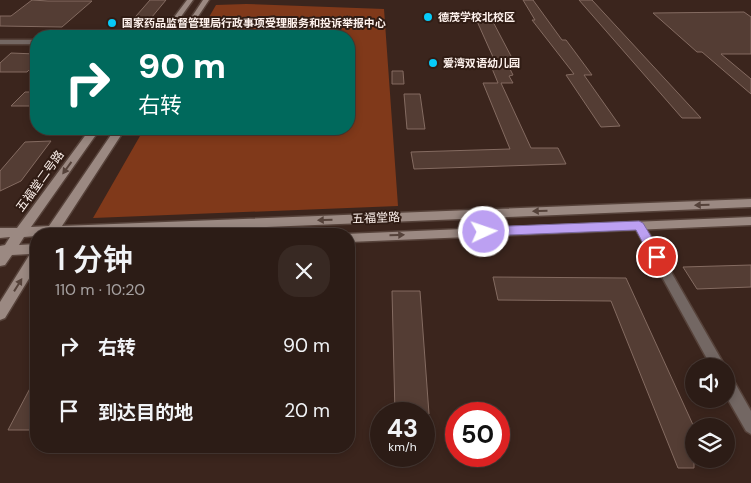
<!DOCTYPE html>
<html lang="zh">
<meta charset="utf-8">
<style>
body{margin:0;font-family:"DM Sans","Noto Sans SC",sans-serif;background:#382923;color:#f1f3f6;height:100vh;display:flex;flex-direction:column;font-size:19px;white-space:nowrap}
*{box-sizing:border-box;margin:0}
p{font-size:16px;color:#a6a1a1}
.icon{flex:none;width:28px;height:28px;fill:none;stroke:currentColor;stroke-width:2;stroke-linecap:round;stroke-linejoin:round}
.map{position:relative;flex:1;overflow:hidden}
.sheet{position:absolute;left:30px;top:228px;width:325px;height:225px;display:flex;flex-direction:column;background:#2c1c16;border-radius:20px;box-shadow:0 2px 8px #0003,0 0 0 1px #483a35}
.sheet>*{flex:none}
.top-card{position:absolute;left:30px;top:30px;width:325px;height:105px;border-radius:20px;box-shadow:0 2px 8px #0003,0 0 0 1px #483a35;background:#00695c;color:#fff;overflow:hidden}
.controls{position:absolute;left:685px;top:358px;display:grid;gap:10px}
.controls a{display:grid;place-items:center;width:50px;height:50px;border-radius:50%;background:#2c1c16;box-shadow:0 2px 8px #0003,0 0 0 1px #483a35;font-size:25px}
.speed{position:absolute;left:370px;top:402px;display:flex;gap:10px;font-size:25px;font-weight:700;text-align:center}
.speed>*{display:grid;place-content:center;width:65px;height:65px;border-radius:50%;background:#2c1c16;box-shadow:0 2px 8px #0003,0 0 0 1px #483a35;line-height:1}
.speed small{font-size:12px;font-weight:400}
.speed .limit{border:8px solid #d22;background:#fff;color:#111}
.pin{position:absolute;display:grid;place-items:center;width:42px;height:42px;color:#fff;margin:-21px;border:2px solid #fff;border-radius:50%;box-shadow:0 1px 5px #0007}
.me{position:absolute;width:55px;margin:-28px;rotate:87deg;stroke-linejoin:round;filter:drop-shadow(0 0 4px #0008)}
.turn{display:flex;align-items:center;gap:18px;height:105px;padding:0 25px;font-size:22px}
.turn .icon{width:65px;height:65px;stroke-width:2.5}
.turn b{display:block;font-size:35px;line-height:42px}
.round{display:grid;place-items:center;flex:none;width:52px;height:52px;border-radius:20px;background:#382923}
.head{display:flex;align-items:center;justify-content:space-between;height:85px;padding:0 25px}
h1{font-size:30px;font-weight:600;line-height:38px}
ul{padding:0;list-style:none}
li{display:flex;align-items:center;gap:15px;height:65px;padding:0 25px}
li div{flex:1}
li b{display:block;font-size:19px}
li em{font-style:normal}
.map>svg:first-child{display:block}
</style>
<div class="map">
<svg width="751" height="483" viewBox="0 0 751 483">
<rect width="100%" height="100%" fill="#3b251d"/>
<polygon fill="#80391a" points="246,4 384,9 398,206 93,218 144,129 349,129 349,36 198,36 216,5"/>
<g fill="#543d34" stroke="#846b61">
<polygon points="32,0 48,1 92,1 62,27 0,26 0,16 11,16"/>
<polygon points="150,0 166,0 147,23 123,31"/>
<polygon points="523,0 533,0 562,40 566,40 575,52 592,75 584,75 620,126 601,127 566,75 574,74 532,20 535,20"/>
<polygon points="579,0 592,0 701,118 682,118"/>
<polygon points="744,12 751,17 751,54 721,54 751,79 751,94 702,52 697,52 653,13"/>
<polygon points="491,18 512,58 505,59 513,75 509,76 513,83 501,83 531,148 558,148 566,164 414,169 411,152 510,149 483,83 498,83 491,66 497,66 476,19"/>
<polygon points="11,53 36,54 36,63 27,72 0,72 0,63"/>
<polygon points="392,71 403,71 404,84 392,84"/>
<polygon points="25,92 36,92 36,106 11,106"/>
<polygon points="404,94 420,94 425,129 407,129"/>
<polygon points="51,141 21,181 0,191 0,171 25,142"/>
<polygon points="751,265 751,287 697,289 683,267"/>
<polygon points="493,277 626,278 694,427 694,468 678,468 611,301 498,300"/>
<polygon points="392,291 420,291 429,414 395,414"/>
<polygon points="36,377 36,430 8,430"/>
</g>
<g fill="none" stroke-linecap="round" stroke-linejoin="round">
<defs>
<g id="minor">
<polygon points="639,222 643,223 725,366 711,366 634,226"/>
<polygon points="726,374 731,376 751,411 751,434 746,431 726,396"/>
</g>
<rect id="tertiary" x="0" y="40" width="36" height="4"/>
<g id="secondary">
<polygon points="187,0 193,0 167,36 160,36"/>
<polygon points="203,0 209,0 185,36 179,36"/>
<polygon points="90,129 100,129 31,227 49,226 115,129 125,129 62,226 751,199 751,207 95,234 36,234 36,236 24,237 19,245 36,244 36,267 5,318 0,320 0,302 30,254 12,255 5,265 0,266 0,246 5,245 10,237 0,238 0,228 17,228"/>
<polygon points="751,217 751,225 349,242 349,234 345,234"/>
</g>
</defs>
<use href="#minor" stroke="#56423a" stroke-width="3"/>
<use href="#tertiary" stroke="#56423a" stroke-width="3"/>
<use href="#secondary" stroke="#56423a" stroke-width="3"/>
<use href="#minor" fill="#736763" fill-rule="evenodd"/>
<use href="#tertiary" fill="#736763" fill-rule="evenodd"/>
<use href="#secondary" fill="#9b8982" fill-rule="evenodd"/>
</g>
<defs><path id="oneway-solid" d="M-6-.8H1V-3.2L6.5 0L1 3.2V.8H-6Z" transform="scale(1.25)"/></defs>
<g fill="#55423a">
<use href="#oneway-solid" transform="translate(67 168) rotate(126)"/>
<use href="#oneway-solid" transform="translate(702 205) rotate(178)"/>
<use href="#oneway-solid" transform="translate(540 211) rotate(178)"/>
<use href="#oneway-solid" transform="translate(325 220) rotate(178)"/>
<use href="#oneway-solid" transform="translate(397 235) rotate(-2)"/>
<use href="#oneway-solid" transform="translate(18 285) rotate(-58)"/>
</g>
<polygon fill="#bca0f2" stroke="#7a689d" points="639,221 643,223 661,253 662,257 661,260 652,260 636,230 484,236 479,232 484,227"/>
<g fill="#07cbf9" stroke="#301c14" stroke-width="2">
<circle cx="428" cy="17" r="5"/>
<circle cx="112" cy="23" r="5"/>
<circle cx="433" cy="63" r="5"/>
</g>
<g text-anchor="middle" dominant-baseline="central" stroke-width="4" stroke-linejoin="round" paint-order="stroke">
<g font-size="11" font-weight="bold" fill="#fef2ed" stroke="#301c14" text-anchor="start">
<text x="438" y="17">德茂学校北校区</text>
<text x="122" y="23">国家药品监督管理局行政事项受理服务和投诉举报中心</text>
<text x="443" y="63">爱湾双语幼儿园</text>
</g>
<g font-size="12" fill="#fef2ed" stroke="#301c14">
<text transform="translate(40 181) rotate(-54)">五福堂二号路</text>
<text transform="translate(376 218) rotate(-2)">五福堂路</text>
</g>
</g>
</svg>
<div class="controls">
<a><svg class="icon" aria-label="sound" viewBox="0 0 24 24"><path d="M4 9h4l5-4v14l-5-4H4zM17 9q2 3 0 6"/></svg></a>
<a><svg class="icon" aria-label="layers" viewBox="0 0 24 24"><path d="M12 4l9 5-9 5-9-5zM3 14l9 5 9-5"/></svg></a>
</div>
<div class="speed"><div>43<small>km/h</small></div><div class="limit">50</div></div>
<div class="pin" style="left:657px;top:257px;background:#d93025"><svg class="icon" aria-label="arrive" viewBox="0 0 24 24"><path d="M6 21V4h12l-3 4 3 4H6"/></svg></div>
<svg class="me" style="left:484px;top:232px" viewBox="-20 -20 40 40"><circle r="17" fill="#bca0f2" stroke="#fff" stroke-width="3"/><path d="M0-11L8 9 0 5-8 9z" fill="#fff"/></svg>
<div class="top-card">
<div class="turn"><svg class="icon" aria-label="right" viewBox="0 0 24 24"><path d="M7 20v-9h11M14 6l5 5-5 5"/></svg><div><b>90 m</b>右转</div></div>
</div>
<section class="sheet">
<div class="head"><div><h1>1 分钟</h1><p>110 m · 10:20</p></div><a class="round"><svg class="icon" aria-label="close" viewBox="0 0 24 24"><path d="M6 6l12 12M18 6L6 18"/></svg></a></div>
<ul>
<li><svg class="icon" aria-label="right" viewBox="0 0 24 24"><path d="M7 20v-9h11M14 6l5 5-5 5"/></svg><div><b>右转</b></div><em>90 m</em></li>
<li><svg class="icon" aria-label="arrive" viewBox="0 0 24 24"><path d="M6 21V4h12l-3 4 3 4H6"/></svg><div><b>到达目的地</b></div><em>20 m</em></li>
</ul>
</section>
</div>
